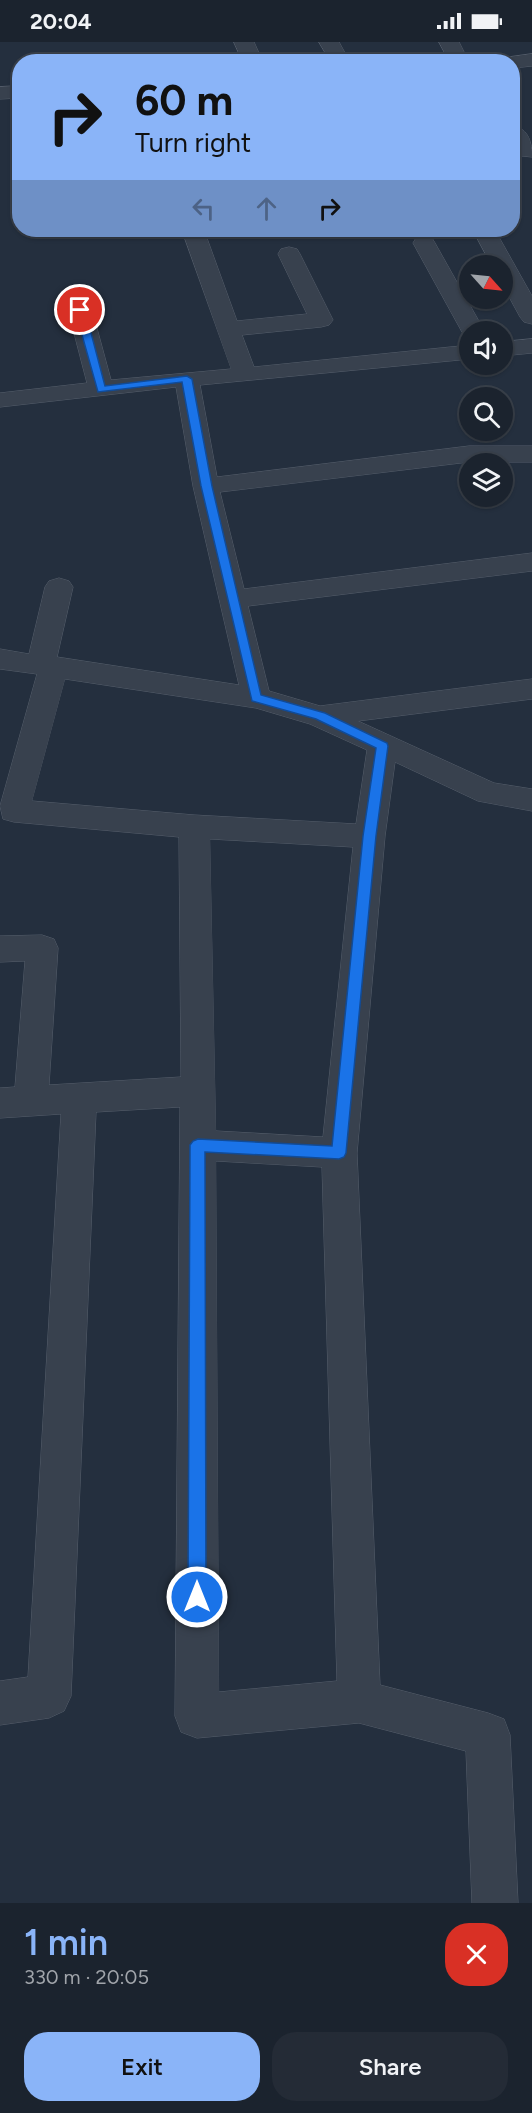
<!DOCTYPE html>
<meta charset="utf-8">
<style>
body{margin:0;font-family:Figtree,sans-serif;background:#242b36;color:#f1f3f6;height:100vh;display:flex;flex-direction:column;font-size:22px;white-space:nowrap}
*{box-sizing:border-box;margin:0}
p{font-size:20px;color:#a0a4aa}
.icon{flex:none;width:33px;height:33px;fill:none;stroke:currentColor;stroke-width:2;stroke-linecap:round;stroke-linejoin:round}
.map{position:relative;height:1861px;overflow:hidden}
.drawer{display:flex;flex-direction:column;background:#1b232e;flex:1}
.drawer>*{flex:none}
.top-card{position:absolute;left:12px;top:12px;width:508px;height:183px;border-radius:24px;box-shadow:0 2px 4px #0004,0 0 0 2px #39404a;background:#8ab4f8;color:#111;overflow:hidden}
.needle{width:39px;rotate:117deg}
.tools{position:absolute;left:459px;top:213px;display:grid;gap:12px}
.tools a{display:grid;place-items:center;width:54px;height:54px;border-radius:50%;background:#1b232e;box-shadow:0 2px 4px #0004,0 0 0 2px #39404a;font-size:30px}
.pin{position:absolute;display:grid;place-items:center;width:51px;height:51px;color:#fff;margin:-26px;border:3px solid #fff;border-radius:50%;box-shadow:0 2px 6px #0007}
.me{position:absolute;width:66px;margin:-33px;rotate:0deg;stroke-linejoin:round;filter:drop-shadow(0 0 4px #0008)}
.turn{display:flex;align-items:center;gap:21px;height:126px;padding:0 24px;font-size:27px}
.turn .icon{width:78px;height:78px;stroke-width:2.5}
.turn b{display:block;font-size:42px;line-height:51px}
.lanes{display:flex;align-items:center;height:57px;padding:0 24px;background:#0003;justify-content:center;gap:30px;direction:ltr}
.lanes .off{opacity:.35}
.round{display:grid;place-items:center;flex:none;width:63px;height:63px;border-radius:24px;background:#242b36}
.head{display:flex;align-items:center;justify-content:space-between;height:102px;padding:0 24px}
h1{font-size:36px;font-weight:600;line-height:45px;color:#8ab4f8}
.primary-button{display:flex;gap:12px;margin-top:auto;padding:12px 24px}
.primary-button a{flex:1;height:69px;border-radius:24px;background:#8ab4f8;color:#111;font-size:24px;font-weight:600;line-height:69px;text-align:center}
.primary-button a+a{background:#242b36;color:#f1f3f6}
.status{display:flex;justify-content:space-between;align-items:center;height:42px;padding:0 30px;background:#1b232e;direction:ltr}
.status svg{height:16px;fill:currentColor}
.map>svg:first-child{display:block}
</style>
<div class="status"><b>20:04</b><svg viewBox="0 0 49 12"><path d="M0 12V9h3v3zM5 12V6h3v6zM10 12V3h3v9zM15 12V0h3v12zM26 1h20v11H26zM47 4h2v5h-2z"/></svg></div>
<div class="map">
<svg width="532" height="1861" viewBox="0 0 532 1861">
<rect width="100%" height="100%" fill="#242f3e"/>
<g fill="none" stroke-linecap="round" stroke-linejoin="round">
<defs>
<g id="minor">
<polygon points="234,0 254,0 263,20 243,20"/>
<polygon points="319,0 339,0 350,20 331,20"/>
<polygon points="439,0 459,0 469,20 450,20"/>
<polygon points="532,12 532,24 513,26 513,20 501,20 503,16"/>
<polygon points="20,44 20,56 0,57 0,45"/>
<path d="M513 83C529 87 532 101 532 115L522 114 513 103Z"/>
<path d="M182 188H204L237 279 307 272 278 212 281 207 289 205 297 207 300 212 333 278 329 283 321 285 242 293 254 325 470 303V317L200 343 217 435 469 404H532V420H469L220 450 244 547 532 511V529L248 564 269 649 320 664 532 637V657L358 679 494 741 532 747V769L478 759 395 720 385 794 357 1111 380 1643 488 1671 504 1677 510 1693 518 1861H472L466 1709 359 1681 197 1696 181 1690 175 1674 180 1065 96 1070 71 1654 64 1669 49 1676 0 1683V1639L28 1635 61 1072 0 1076V1046L15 1045 25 919 0 920V894L42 893 54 897 58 906 49 1043 181 1035 179 795 14 780 3 777 0 764 37 632 0 627V607L29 612 45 545 49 539 59 536 69 539 73 545 57 615 239 643 193 444 176 345 0 365V351L87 341 68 268 72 263 80 261 88 263 92 268 111 338 231 327ZM65 637 256 666 310 682 367 708 356 782 194 773 32 759ZM210 797 353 805 323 1095 216 1089ZM216 1119 322 1125 337 1639 219 1650Z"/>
<polygon points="473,188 495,188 532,254 532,282 524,280 520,275 502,242 502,224 492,224"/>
<polygon points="424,194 432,196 435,201 485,290 470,290 470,296 462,290 413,201 416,196"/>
<polygon points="532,297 532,311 502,314 502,300"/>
</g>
</defs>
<use href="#minor" stroke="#565f6c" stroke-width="1"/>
<use href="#minor" fill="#38414e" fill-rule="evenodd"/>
</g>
<polygon fill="#1a73e8" stroke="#114b97" stroke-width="1.5" points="80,265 85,268 105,344 187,334 192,337 212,444 261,653 325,671 387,701 388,704 376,794 346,1111 344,1115 339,1117 205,1110 206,1555 203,1562 197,1564 191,1562 188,1555 190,1103 193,1099 198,1097 332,1104 363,794 376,706 316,677 252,659 201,444 182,340 98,350 75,268"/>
</svg>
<div class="tools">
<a><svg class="needle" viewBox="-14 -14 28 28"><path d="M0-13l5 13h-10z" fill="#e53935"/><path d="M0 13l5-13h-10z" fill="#a0a4aa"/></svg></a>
<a><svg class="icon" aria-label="sound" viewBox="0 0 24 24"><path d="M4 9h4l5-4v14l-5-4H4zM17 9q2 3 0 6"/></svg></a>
<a><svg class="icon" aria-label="search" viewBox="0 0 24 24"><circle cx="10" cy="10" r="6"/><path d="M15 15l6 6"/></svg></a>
<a><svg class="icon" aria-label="layers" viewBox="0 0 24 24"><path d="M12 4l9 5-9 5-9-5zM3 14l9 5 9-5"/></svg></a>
</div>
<div class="pin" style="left:80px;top:268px;background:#d93025"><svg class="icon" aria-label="arrive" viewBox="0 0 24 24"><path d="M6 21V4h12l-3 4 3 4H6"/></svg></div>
<svg class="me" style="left:197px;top:1555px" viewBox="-20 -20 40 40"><circle r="17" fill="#1a73e8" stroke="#fff" stroke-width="3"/><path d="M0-11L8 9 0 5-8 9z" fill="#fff"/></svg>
<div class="top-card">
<div class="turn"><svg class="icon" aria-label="right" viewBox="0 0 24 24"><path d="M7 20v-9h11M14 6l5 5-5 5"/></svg><div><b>60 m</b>Turn right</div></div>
<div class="lanes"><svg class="icon off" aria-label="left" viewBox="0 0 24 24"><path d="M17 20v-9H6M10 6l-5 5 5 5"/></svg><svg class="icon off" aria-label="ahead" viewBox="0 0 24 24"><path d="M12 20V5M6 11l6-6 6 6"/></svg><svg class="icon" aria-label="right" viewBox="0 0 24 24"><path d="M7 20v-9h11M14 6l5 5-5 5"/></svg></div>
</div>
</div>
<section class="drawer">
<div class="head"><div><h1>1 min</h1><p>330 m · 20:05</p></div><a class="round" style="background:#d93025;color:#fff"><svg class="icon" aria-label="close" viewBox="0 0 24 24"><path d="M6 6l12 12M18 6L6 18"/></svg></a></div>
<div class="primary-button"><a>Exit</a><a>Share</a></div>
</section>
